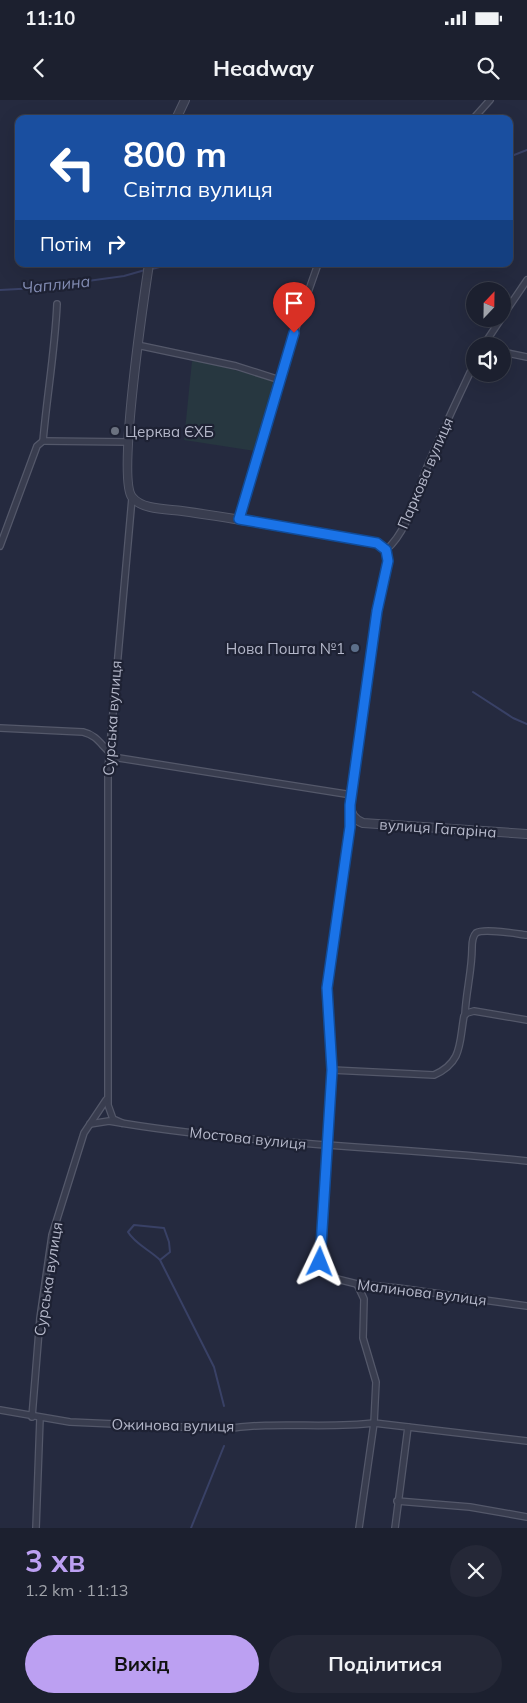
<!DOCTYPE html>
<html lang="uk">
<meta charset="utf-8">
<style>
body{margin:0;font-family:Mulish,sans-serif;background:#252837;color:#f1f3f6;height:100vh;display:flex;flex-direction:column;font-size:19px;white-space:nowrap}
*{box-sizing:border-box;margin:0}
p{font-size:16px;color:#a0a3aa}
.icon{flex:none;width:28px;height:28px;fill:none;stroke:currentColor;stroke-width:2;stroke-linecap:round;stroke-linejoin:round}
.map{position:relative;height:1428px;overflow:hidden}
.panel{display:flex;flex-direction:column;background:#1c202f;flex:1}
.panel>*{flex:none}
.hud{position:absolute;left:15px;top:15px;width:498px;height:152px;border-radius:10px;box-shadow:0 5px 20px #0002,0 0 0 1px #3a3e4b;background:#1a4fa0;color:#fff;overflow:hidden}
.needle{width:32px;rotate:22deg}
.controls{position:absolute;left:466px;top:182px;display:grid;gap:10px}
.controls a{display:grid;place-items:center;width:45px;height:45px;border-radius:50%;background:#1c202f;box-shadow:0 5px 20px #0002,0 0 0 1px #3a3e4b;font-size:25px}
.pin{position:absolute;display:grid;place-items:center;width:42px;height:42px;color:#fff;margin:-51px -21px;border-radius:50% 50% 50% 0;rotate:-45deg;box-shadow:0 0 5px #0007}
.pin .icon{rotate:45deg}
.me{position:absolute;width:55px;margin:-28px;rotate:2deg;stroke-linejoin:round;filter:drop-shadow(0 0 4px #0008)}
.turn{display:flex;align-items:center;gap:18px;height:105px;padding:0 25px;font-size:22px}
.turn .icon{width:65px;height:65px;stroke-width:2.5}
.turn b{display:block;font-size:35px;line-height:42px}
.then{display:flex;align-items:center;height:48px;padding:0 25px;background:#0003;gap:10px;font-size:19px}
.round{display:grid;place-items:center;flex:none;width:52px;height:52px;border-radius:26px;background:#252837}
.overview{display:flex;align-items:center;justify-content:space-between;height:85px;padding:0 25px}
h1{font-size:30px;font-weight:700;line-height:38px;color:#bca0f2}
.action{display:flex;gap:10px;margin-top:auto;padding:10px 25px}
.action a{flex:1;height:58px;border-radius:30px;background:#bca0f2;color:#111;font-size:20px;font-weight:700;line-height:58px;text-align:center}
.action a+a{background:#252837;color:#f1f3f6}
.status{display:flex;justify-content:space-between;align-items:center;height:35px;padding:0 25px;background:#1c202f;direction:ltr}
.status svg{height:14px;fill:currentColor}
header{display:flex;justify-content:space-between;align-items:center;height:65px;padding:0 25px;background:#1c202f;font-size:22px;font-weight:700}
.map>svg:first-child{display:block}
</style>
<div class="status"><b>11:10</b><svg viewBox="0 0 49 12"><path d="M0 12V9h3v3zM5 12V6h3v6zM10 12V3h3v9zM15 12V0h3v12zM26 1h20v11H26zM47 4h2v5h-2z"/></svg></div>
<header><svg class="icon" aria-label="back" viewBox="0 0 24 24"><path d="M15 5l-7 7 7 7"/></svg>Headway<svg class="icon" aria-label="search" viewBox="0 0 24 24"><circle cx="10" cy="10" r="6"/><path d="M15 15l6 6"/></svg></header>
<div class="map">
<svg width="527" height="1428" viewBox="0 0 527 1428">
<rect width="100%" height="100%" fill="#252a3f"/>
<polygon fill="#273740" points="192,261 204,262 277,281 255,351 184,340"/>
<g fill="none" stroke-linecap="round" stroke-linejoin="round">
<g stroke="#394166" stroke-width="2">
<polyline points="509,57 527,50"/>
<polyline points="152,169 171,164"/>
<polyline points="0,190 37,188 124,176 145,170"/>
<polyline points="473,592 513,618 527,624"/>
<path d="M160 1160 170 1152 169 1142 164 1128 134 1125 128 1132C135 1144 150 1150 160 1160L214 1267 224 1306"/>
<polyline points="191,1428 224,1346"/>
</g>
<defs>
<g id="minor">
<polyline points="473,19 490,0"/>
<polyline points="502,217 527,180"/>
<polyline points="137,245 236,266 280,280"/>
<polyline points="483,246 501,219"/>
<polyline points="502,252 527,257"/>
<polyline points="43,341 129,342"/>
<polyline points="239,419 299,218 318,164"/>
<path d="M0 446 37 346 43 341C47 295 55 250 57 204"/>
<path d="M386 450C410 429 417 389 430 360 444 327 460 294 475 262"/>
<path d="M0 628 83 632C101 636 103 652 119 658L352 695"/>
<polyline points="352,714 327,888 332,970 320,1162 326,1173 333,1178 357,1184 398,1188 527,1206"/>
<path d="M465 914C466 892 472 870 472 848 472 843 472 837 476 833 484 828 517 834 527 835"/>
<path d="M332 970 434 975C463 962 459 943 464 916L467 913 474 911 527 920"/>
<polyline points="122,1023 113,1019 108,1005 108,669 132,398"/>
<path d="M90 1024 109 1021C248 1045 388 1046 527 1061"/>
<polyline points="357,1184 364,1199 363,1238 376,1282 374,1323 408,1327 395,1428"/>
<path d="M0 1310 70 1322 226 1329C275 1321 325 1329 374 1323L359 1428"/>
<polyline points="32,1317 40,1218 52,1135 84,1033 106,1000"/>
<polyline points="408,1327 527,1341"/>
<polyline points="397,1401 470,1407 527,1417"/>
<polyline points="36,1428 40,1318"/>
</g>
<g id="tertiary">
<polyline points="176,19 185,0"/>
<path d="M149 164C144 197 117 378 132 397 142 410 167 409 182 411 247 420 312 432 377 443L386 450 388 461 377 511 350 705C350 714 355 720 363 723L527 734"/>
</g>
</defs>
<use href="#minor" stroke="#54586a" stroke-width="8"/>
<use href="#tertiary" stroke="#54586a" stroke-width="10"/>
<use href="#minor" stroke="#393d4f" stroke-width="5.5"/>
<use href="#tertiary" stroke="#393d4f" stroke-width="8"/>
</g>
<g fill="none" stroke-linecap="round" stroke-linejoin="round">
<defs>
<polyline id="route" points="294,233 239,419 377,443 386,450 388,461 377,511 350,705 350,727 327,888 332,970 320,1162"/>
</defs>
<use href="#route" stroke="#114b97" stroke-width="12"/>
<use href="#route" stroke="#1a73e8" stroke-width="9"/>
</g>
<circle fill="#6b7280" stroke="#1e2234" stroke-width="2" cx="115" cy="331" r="5"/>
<circle fill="#5c6f8a" stroke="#1e2234" stroke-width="2" cx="355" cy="548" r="5"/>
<g text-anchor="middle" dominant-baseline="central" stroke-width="4.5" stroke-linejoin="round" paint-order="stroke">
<g font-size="15" fill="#b5b8ca" stroke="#1e2234" text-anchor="start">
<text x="125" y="331">Церква ЄХБ</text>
<text x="345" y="548" text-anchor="end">Нова Пошта №1</text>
</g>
<g font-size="15" fill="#b5b8ca" stroke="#1e2234">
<text transform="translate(425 373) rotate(-67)">Паркова вулиця</text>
<text transform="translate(112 618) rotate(-86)">Сурська вулиця</text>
<text transform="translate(438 728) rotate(4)">вулиця Гагаріна</text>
<text transform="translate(248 1038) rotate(6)">Мостова вулиця</text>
<text transform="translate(48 1179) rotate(-81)">Сурська вулиця</text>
<text transform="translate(422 1192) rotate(7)">Малинова вулиця</text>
<text transform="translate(173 1325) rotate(1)">Ожинова вулиця</text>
</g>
<g font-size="16" font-style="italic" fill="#848eb5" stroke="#1e2234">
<text transform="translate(56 184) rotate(-6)">Чаплина</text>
</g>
</g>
</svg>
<div class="controls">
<a><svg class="needle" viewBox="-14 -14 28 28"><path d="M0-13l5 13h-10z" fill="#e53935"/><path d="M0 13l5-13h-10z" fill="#a0a3aa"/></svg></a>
<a><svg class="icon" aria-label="sound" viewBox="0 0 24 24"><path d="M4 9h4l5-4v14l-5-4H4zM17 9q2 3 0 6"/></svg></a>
</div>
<div class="pin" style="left:294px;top:233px;background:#d93025"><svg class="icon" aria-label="arrive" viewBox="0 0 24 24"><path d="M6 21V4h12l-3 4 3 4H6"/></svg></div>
<svg class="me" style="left:320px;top:1162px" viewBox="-20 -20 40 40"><path d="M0-17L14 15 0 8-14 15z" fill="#1a73e8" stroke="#fff" stroke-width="4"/></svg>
<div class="hud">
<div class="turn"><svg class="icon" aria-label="left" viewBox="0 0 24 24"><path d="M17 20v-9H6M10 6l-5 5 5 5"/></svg><div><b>800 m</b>Світла вулиця</div></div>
<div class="then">Потім<svg class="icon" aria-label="right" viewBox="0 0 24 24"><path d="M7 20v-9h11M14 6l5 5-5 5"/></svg></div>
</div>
</div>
<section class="panel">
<div class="overview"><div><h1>3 хв</h1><p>1.2 km · 11:13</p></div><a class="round"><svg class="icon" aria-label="close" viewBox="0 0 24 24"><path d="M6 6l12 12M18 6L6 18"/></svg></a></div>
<div class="action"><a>Вихід</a><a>Поділитися</a></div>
</section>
